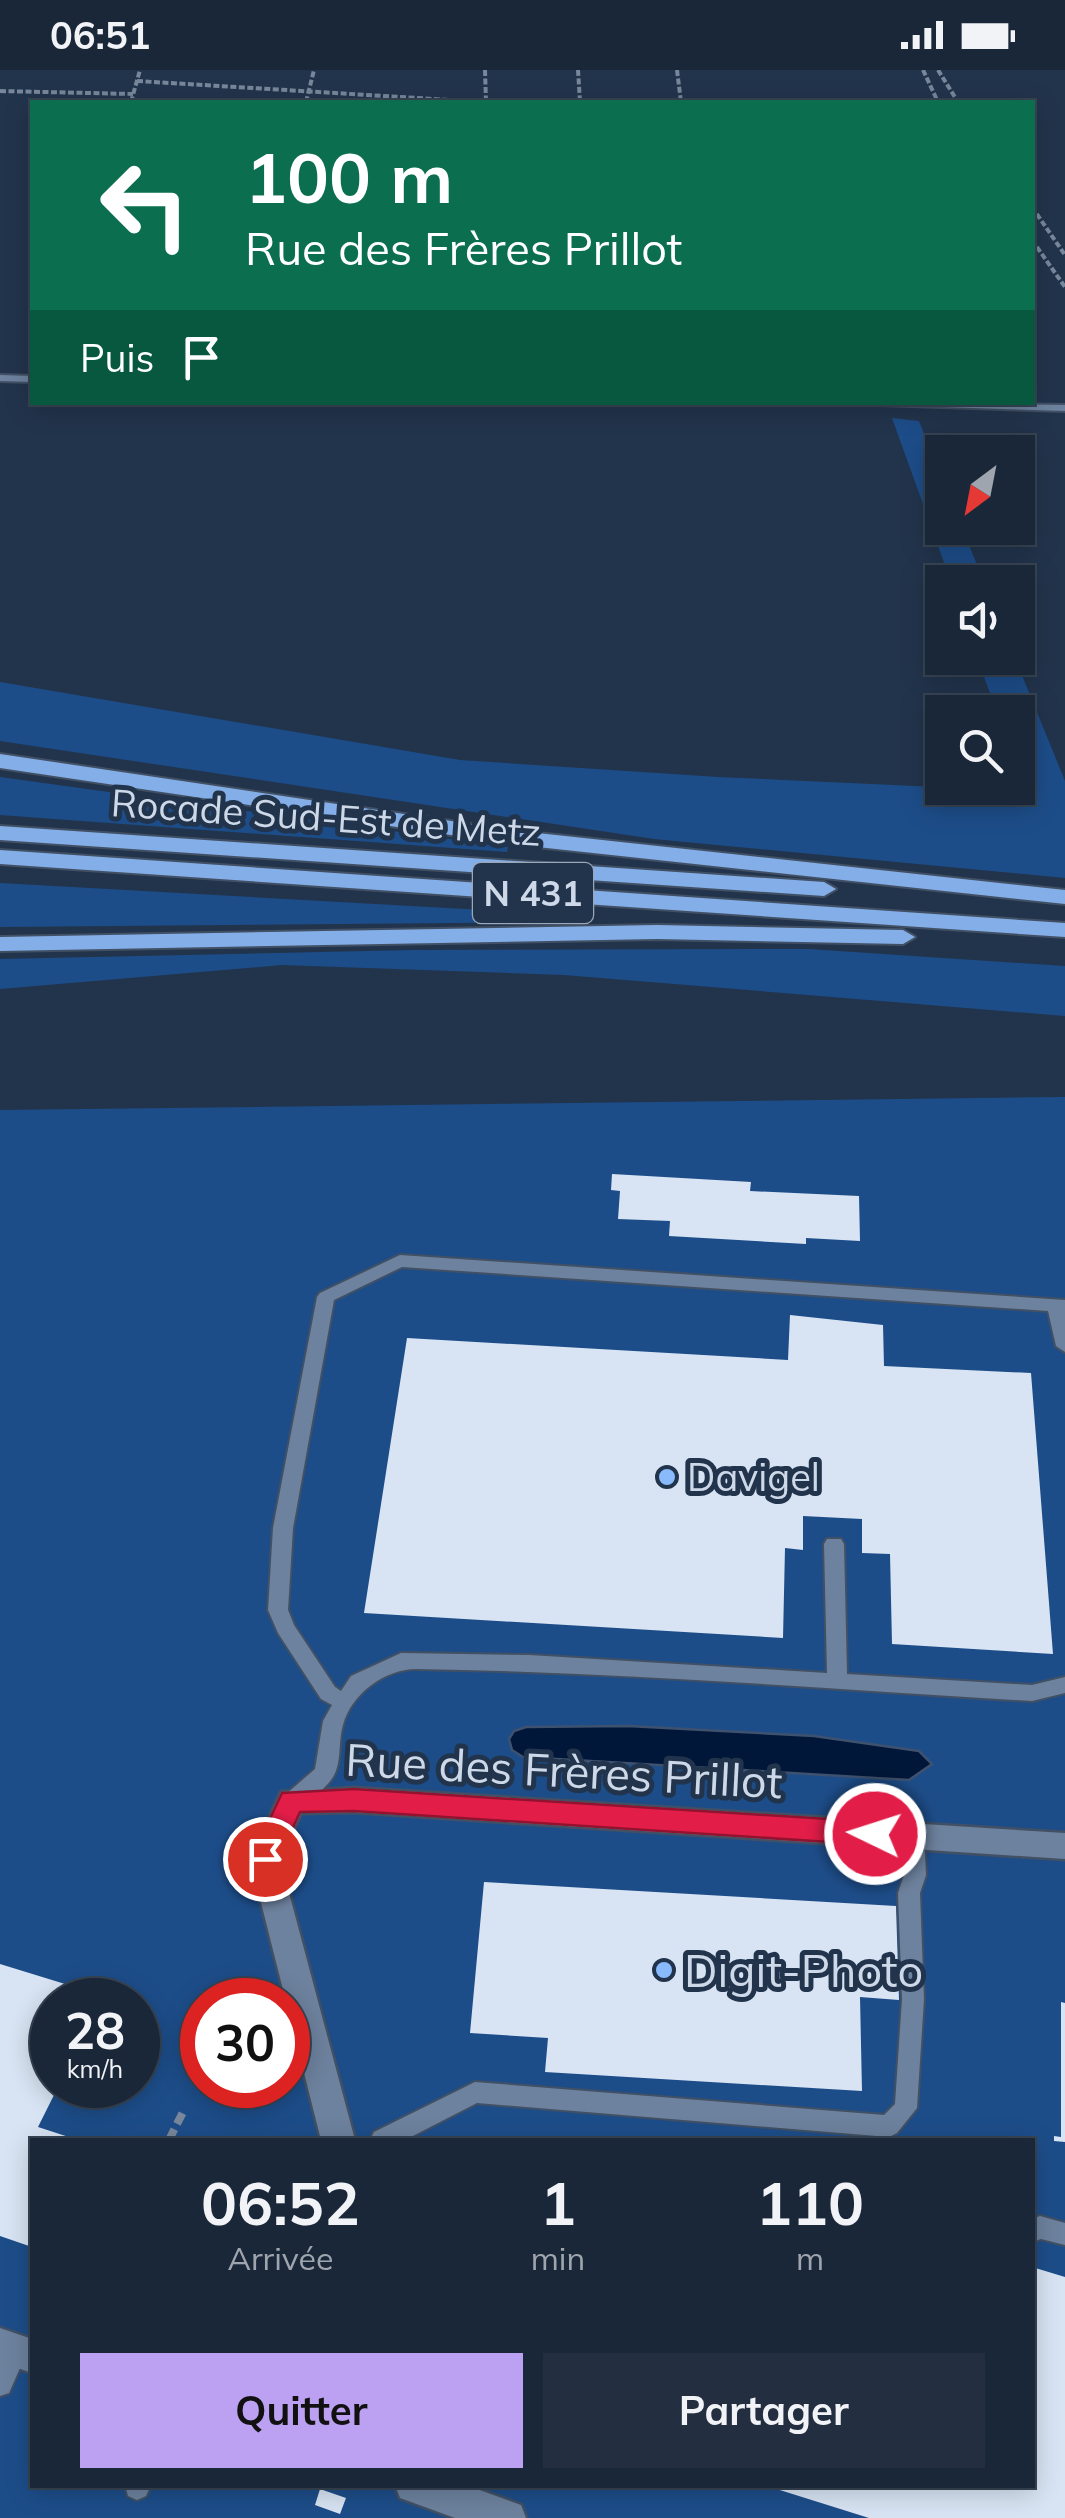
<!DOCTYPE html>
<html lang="fr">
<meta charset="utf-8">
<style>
body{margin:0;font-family:Mulish,sans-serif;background:#232f41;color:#f1f3f6;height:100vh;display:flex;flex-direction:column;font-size:38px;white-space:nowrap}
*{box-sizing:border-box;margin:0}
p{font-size:32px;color:#9fa5ae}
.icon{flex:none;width:55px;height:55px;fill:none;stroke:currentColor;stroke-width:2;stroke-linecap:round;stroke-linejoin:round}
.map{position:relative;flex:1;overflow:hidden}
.side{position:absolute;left:30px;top:2068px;width:1005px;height:350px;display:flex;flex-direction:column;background:#1a2739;border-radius:0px;box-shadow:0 5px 25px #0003,0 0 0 2px #384453}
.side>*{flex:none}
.banner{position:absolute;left:30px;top:30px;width:1005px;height:305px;border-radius:0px;box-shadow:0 5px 25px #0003,0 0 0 2px #384453;background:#0b6e4f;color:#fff;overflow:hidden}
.needle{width:65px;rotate:212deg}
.tools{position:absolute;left:925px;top:365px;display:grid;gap:20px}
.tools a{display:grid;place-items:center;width:110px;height:110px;border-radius:0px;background:#1a2739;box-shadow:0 5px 25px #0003,0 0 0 2px #384453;font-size:50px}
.speed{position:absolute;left:30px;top:1908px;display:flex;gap:20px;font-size:50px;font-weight:700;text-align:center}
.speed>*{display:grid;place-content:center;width:130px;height:130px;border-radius:50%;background:#1a2739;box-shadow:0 5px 25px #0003,0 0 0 2px #384453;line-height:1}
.speed small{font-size:25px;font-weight:400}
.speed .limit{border:15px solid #d22;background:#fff;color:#111}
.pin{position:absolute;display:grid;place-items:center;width:85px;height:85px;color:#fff;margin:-42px;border:5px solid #fff;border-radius:50%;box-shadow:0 2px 10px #0007}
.me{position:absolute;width:110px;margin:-55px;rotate:274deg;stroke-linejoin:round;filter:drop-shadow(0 0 8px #0008)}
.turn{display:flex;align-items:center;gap:35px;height:210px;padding:0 50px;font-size:45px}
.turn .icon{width:130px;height:130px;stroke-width:2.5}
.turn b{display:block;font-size:70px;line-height:85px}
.then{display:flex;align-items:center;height:95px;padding:0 50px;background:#0003;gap:20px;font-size:38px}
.eta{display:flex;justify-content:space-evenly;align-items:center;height:170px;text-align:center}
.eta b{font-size:60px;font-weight:700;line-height:70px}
.button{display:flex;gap:20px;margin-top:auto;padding:20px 50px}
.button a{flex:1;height:115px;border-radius:0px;background:#bca0f2;color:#111;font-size:40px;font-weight:700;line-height:115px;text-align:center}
.button a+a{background:#232f41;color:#f1f3f6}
.status{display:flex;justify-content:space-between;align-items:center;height:70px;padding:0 50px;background:#1a2739;direction:ltr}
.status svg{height:28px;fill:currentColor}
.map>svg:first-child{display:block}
</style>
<div class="status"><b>06:51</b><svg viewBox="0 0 49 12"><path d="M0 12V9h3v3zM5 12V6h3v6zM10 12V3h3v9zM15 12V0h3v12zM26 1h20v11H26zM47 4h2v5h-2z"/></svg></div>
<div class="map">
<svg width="1065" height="2448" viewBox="0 0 1065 2448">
<rect width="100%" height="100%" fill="#22344c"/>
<g fill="#1d4d89" fill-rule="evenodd">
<polygon points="892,348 919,351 942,409 942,458 962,458 984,512 951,512"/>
<polygon points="977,588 1015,588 1065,711 1065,808 654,769 0,671 0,612 460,690 718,707 1024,721 1018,700 1018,642 997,642"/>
<polygon points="0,707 508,777 507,782 0,745"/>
<polygon points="0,813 571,845 571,852 0,857"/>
<polygon points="808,879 1065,896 1065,946 564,905 282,895 0,919 0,889 413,880"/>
<path d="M1065 1027V2448H0V1040ZM52 1930H138V2015H52ZM202 1930H288V2015H202ZM32 2070H1032V2415H32Z"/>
</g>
<polygon fill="#001739" stroke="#3e516e" stroke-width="2.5" points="628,1656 814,1666 919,1681 932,1694 909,1710 523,1687 512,1680 509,1669 514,1661 526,1657"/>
<g fill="#d8e4f3">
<polygon points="612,1104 751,1112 750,1121 859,1126 860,1171 806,1168 806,1174 669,1166 670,1151 618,1149 620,1121 611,1120"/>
<polygon points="790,1245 883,1255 884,1296 1031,1303 1053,1584 892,1574 890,1484 862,1483 862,1449 803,1446 803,1480 785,1478 783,1568 364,1543 407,1268 788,1290"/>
<polygon points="484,1812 896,1836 899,1930 860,1927 862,2021 545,2002 548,1968 470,1963"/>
<polygon points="0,1894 104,1926 102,1930 52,1930 52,2015 59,2015 38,2057 75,2069 32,2070 32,2177 0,2166"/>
<polygon points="1061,1932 1065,1933 1065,2072 1054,2071 1054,2066 1061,2067"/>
<polygon points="1032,2197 1065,2207 1065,2448 869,2448 767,2416 1032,2415"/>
<polygon points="320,2419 346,2428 340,2444 315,2435"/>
</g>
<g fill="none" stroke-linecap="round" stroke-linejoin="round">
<defs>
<g id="service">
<polygon points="0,305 32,306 32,312 0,311"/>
<polygon points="876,332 1065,335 1065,341 881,335"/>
<path d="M400 1185 1065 1230V1282L1056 1276 1048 1241 402 1197 334 1230 293 1458 288 1540 294 1555 335 1617 341 1621 351 1606 401 1583 529 1585 827 1603 824 1474 827 1469H841L844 1474 847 1604 1032 1615 1065 1607V1623L1032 1631C827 1619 621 1602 416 1599 385 1599 351 1624 343 1655 338 1671 342 1693 333 1707 325 1720 299 1742 285 1737L282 1731 285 1725 315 1699 323 1651 332 1635 321 1629 278 1563 268 1540 273 1458 317 1227 320 1223Z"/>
<polygon points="913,1757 920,1760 924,1766 926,1805 920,1823 924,1929 917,2038 897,2063 889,2067 477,2033 405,2070 370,2070 374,2062 475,2012 884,2045 895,2034 902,1929 898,1823 904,1805 902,1766 906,1760"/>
<polygon points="202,1957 202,1977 193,1980 185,1977 182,1970 185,1963"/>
<polygon points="1040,2146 1065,2153 1065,2175 1041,2169 1032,2172 1032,2149"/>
<polygon points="16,2268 25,2272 28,2280 9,2323 0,2326 0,2287 7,2272"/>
<polygon points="125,2415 151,2415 146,2426 137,2430 128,2426"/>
</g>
<g id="minor">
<polygon points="354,1718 1065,1763 1065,1789 354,1742 301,1743 280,1789 355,2070 321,2070 250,1789 281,1722"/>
<polygon points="0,2258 32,2269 32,2303 0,2292"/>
<polygon points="395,2415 466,2415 521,2435 526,2448 455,2448 400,2428"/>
</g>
<g id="trunk">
<polygon points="0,684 519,761 1065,820 1065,834 519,775 0,698"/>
<polygon points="0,756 824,812 836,819 824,826 0,770"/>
<polygon points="0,780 1065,853 1065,867 0,794"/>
<polygon points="657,855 903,860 915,867 903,874 657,869 0,881 0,867"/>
</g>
</defs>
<use href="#service" stroke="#415064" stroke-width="4"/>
<use href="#minor" stroke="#415064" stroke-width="5"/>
<use href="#trunk" stroke="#415064" stroke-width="4"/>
<g stroke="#78879b" stroke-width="4" stroke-dasharray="6 2.5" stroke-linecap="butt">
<polyline points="485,0 486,32"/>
<polyline points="578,0 580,32"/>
<polyline points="677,0 681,32"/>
<polyline points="923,0 938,32"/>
<polyline points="938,0 958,32"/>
<polyline points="137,11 483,32"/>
<polyline points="0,21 133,24"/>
<polyline points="131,32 140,0"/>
<polyline points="306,32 314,0"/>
<polyline points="1032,137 1065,185"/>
<polyline points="1032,170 1065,217"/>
</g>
<polyline stroke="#78879b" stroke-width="8" stroke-dasharray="12 6" stroke-linecap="butt" points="169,2070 184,2040"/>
<use href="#service" fill="#6d829e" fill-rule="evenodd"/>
<use href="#minor" fill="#6d829e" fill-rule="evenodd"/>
<use href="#trunk" fill="#84aee7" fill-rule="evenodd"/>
</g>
<polygon fill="#e11d48" stroke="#92132f" stroke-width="2.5" points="354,1719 875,1752 885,1756 889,1764 885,1772 875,1775 354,1741 300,1742 275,1797 265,1801 255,1797 251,1789 282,1723"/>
<g fill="#89bafc" stroke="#22344c" stroke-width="4">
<circle cx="667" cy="1407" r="10"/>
<circle cx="664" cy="1900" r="10"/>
</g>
<g text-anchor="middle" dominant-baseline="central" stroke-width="10" stroke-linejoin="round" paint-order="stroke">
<rect fill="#22344c" stroke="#9aa7b9" stroke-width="2.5" x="473" y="793" width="120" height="60" rx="8"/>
<g font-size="35" font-weight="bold" fill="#cdd8e8">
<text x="533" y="823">N 431</text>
</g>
<g font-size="38" fill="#cdd8e8" stroke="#22344c">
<text transform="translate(326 747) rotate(4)">Rocade Sud-Est de Metz</text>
</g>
<g font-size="38" fill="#cdd8e8" stroke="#22344c" text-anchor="start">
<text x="687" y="1407">Davigel</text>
</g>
<g font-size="45" fill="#cdd8e8" stroke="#22344c">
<text transform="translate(564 1700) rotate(3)">Rue des Frères Prillot</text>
</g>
<g font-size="45" fill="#cdd8e8" stroke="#22344c" text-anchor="start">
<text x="684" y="1900">Digit-Photo</text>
</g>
</g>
</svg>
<div class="tools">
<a><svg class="needle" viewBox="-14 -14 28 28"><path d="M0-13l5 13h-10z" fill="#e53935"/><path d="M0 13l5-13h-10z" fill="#9fa5ae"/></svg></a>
<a><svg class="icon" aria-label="sound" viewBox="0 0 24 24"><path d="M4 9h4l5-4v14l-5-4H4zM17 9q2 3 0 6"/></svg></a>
<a><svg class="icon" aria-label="search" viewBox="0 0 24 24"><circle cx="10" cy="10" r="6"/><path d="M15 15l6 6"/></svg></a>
</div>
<div class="speed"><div>28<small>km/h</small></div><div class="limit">30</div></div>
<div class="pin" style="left:265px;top:1789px;background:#d93025"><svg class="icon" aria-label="arrive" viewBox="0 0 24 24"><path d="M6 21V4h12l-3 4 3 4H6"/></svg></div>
<svg class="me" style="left:875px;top:1764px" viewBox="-20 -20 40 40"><circle r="17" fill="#e11d48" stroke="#fff" stroke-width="3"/><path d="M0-11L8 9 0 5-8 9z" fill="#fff"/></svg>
<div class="banner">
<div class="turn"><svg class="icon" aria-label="left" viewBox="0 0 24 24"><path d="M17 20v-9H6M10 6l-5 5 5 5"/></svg><div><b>100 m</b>Rue des Frères Prillot</div></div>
<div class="then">Puis<svg class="icon" aria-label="arrive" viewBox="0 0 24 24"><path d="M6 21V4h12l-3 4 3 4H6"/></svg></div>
</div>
<section class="side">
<div class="eta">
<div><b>06:52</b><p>Arrivée</p></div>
<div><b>1</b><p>min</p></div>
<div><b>110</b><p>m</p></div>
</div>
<div class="button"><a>Quitter</a><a>Partager</a></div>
</section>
</div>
